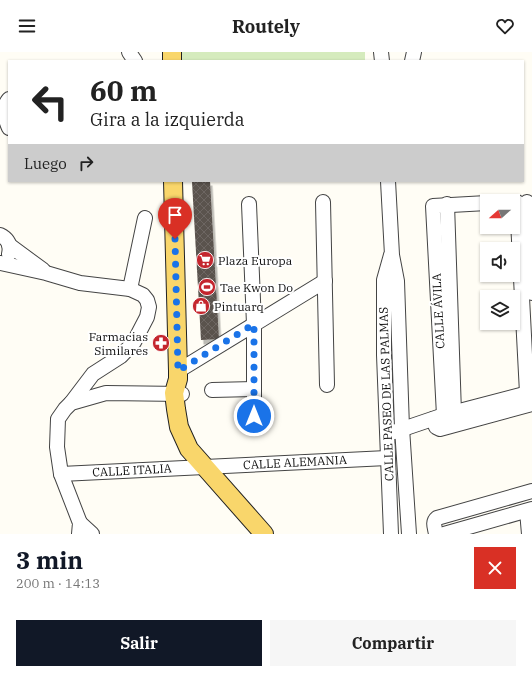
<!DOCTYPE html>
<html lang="es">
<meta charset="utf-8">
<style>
body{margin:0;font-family:"IBM Plex Serif",serif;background:#f6f6f6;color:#222;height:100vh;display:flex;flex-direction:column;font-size:15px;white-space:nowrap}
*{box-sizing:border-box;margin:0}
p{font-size:13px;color:#767676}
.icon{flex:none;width:22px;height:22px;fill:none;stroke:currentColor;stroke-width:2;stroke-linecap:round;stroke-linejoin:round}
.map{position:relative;height:482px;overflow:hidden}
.panel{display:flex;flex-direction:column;background:#fff;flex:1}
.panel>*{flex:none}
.hud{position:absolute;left:8px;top:8px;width:516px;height:122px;border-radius:0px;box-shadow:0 1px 3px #0004;background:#fff;color:#222;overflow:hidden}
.needle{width:26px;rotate:249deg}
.tools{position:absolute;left:480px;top:142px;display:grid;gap:8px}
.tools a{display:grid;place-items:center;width:40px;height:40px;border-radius:0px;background:#fff;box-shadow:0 1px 3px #0004;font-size:20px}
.pin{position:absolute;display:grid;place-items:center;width:34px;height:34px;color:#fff;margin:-41px -17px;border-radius:50% 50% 50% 0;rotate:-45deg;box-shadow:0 0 4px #0007}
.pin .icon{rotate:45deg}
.me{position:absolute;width:44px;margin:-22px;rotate:0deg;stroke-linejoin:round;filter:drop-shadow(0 0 3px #0008)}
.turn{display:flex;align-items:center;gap:14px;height:84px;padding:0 16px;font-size:18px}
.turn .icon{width:52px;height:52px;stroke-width:2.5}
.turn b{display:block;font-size:28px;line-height:34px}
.then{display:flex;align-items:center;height:38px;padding:0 16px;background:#0003;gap:8px;font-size:15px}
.round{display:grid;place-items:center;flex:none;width:42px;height:42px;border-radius:0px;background:#f6f6f6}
.headline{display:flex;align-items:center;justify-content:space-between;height:68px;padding:0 16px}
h1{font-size:24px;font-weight:800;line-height:30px;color:#111827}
.primary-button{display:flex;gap:8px;margin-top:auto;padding:8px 16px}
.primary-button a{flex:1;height:46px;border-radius:0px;background:#111827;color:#fff;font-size:16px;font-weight:800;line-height:46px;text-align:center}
.primary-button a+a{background:#f6f6f6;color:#222}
header{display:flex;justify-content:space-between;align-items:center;height:52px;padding:0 16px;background:#fff;font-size:18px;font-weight:800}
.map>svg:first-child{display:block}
</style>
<header><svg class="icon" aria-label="menu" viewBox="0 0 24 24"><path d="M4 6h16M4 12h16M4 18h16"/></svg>Routely<svg class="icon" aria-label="heart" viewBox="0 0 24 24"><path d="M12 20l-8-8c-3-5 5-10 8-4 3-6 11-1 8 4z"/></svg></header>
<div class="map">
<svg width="532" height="482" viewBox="0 0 532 482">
<defs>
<pattern id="building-cross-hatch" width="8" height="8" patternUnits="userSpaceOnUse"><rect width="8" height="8" fill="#5a524d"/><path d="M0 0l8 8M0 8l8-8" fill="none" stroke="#6d6662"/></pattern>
<filter id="shadow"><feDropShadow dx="2.5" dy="4.5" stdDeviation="0" flood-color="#0004"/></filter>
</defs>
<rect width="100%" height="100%" fill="#fffdf5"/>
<polygon fill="#d5ebbd" points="173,0 365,0 365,9 174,9"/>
<polygon fill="url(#building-cross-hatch)" filter="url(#shadow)" points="210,129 219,287 201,288 192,130"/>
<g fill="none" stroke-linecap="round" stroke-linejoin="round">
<defs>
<g id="minor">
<polyline points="129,0 135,9"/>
<polyline points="381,0 382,9"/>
<polyline points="412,9 414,0"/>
<path d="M9 47C2 55 5 67 9 76"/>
<polyline points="388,129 392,203 397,229 402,376 409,482"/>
<polyline points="323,150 327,333"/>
<polyline points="517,150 527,341"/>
<polyline points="527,150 532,241"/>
<polyline points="249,152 254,272 254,364"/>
<polyline points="447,152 454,361"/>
<path d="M0 183C8 187 11 193 9 202"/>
<polyline points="9,193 43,218"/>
<polyline points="1,211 46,221 80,231 130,237 143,243 147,248 149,255 147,265 134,290 121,304 93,322 71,351"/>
<polyline points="130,237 145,166"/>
<polyline points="178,319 325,229"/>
<polyline points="212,338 254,337"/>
<polyline points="444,363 433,154 487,151"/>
<polyline points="433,367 436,375 440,377 532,352"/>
<polyline points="394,380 444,363 532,340"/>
<polyline points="61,422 387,406"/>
<polyline points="527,459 529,482"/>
<polyline points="80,471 92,482"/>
<polyline points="79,482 80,471 61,422 57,395 58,367 65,357 71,351 106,341 182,342"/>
<polyline points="391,482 384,303 384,228 391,203"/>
<path d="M436 482C435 476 432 470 437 466L532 439"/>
<polyline points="444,482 532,457"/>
</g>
<g id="major">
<polyline points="172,9 172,0"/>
<polyline points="173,129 178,319 178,327 174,341 176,357 179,375 189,397 264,482"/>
</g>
</defs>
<use href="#minor" stroke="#444" stroke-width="16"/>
<use href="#major" stroke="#222" stroke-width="20"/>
<use href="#minor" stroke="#fff" stroke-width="14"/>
<use href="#major" stroke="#f9d66b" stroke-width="18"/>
</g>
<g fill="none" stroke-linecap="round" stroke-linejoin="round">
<polyline stroke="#1a73e8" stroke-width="7" stroke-dasharray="0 12.6" points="175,187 178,319 254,272 254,364"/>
</g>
<defs>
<symbol id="supermarket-disc" viewBox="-11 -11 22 22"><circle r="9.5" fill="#c4262e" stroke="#fff"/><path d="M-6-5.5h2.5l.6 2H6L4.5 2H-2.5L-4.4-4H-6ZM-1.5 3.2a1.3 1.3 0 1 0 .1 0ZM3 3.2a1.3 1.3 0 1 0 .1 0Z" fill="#fff"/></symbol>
<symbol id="stadium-disc" viewBox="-11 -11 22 22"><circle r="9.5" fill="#c4262e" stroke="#fff"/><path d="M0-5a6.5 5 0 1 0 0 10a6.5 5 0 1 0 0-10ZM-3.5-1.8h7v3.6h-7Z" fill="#fff"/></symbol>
<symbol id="shop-disc" viewBox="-11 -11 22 22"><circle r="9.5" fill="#c4262e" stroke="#fff"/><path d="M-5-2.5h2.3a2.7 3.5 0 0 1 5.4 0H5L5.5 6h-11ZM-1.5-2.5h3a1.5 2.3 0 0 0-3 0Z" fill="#fff"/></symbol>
<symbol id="pharmacy-disc" viewBox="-11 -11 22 22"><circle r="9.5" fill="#c4262e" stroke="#fff"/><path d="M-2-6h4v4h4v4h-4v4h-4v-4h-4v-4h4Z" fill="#fff"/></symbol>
</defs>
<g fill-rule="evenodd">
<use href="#supermarket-disc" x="195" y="198" width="20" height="20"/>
<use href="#stadium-disc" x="197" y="225" width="20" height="20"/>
<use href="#shop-disc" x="191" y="244" width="20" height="20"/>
<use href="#pharmacy-disc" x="151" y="281" width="20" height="20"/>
</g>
<g text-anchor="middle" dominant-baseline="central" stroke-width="4" stroke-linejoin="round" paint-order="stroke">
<g font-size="12" fill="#111" stroke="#fff" text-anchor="start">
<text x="218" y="208">Plaza Europa</text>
<text x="220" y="235">Tae Kwon Do</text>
<text x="214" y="254">Pintuarq</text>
<text x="148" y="284" text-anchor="end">Farmacias<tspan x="148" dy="14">Similares</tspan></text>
</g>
<g font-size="12" fill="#111" stroke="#fff">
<text transform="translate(438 259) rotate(-93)">CALLE ÁVILA</text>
<text transform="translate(386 342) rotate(-92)">CALLE PASEO DE LAS PALMAS</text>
<text transform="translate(295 410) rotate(-3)">CALLE ALEMANIA</text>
<text transform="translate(132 418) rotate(-3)">CALLE ITALIA</text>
</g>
</g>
</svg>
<div class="tools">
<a><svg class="needle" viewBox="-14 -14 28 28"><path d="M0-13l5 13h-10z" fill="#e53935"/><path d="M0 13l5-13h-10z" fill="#767676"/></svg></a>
<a><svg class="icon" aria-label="sound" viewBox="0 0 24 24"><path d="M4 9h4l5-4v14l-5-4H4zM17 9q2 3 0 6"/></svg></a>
<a><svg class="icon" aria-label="layers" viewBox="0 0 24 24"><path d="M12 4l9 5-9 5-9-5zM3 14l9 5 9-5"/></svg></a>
</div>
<div class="pin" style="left:175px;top:187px;background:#d93025"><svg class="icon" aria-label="arrive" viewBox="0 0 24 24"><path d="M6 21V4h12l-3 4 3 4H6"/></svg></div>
<svg class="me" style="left:254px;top:364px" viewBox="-20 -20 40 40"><circle r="17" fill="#1a73e8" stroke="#fff" stroke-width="3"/><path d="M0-11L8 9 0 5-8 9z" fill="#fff"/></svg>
<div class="hud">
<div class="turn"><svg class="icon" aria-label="left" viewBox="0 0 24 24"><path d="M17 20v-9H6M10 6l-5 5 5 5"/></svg><div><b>60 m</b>Gira a la izquierda</div></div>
<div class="then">Luego<svg class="icon" aria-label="right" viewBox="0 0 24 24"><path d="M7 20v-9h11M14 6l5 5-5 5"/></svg></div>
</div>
</div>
<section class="panel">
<div class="headline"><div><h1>3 min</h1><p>200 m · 14:13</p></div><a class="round" style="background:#d93025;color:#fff"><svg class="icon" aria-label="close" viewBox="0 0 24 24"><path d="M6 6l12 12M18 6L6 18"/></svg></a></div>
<div class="primary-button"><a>Salir</a><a>Compartir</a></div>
</section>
